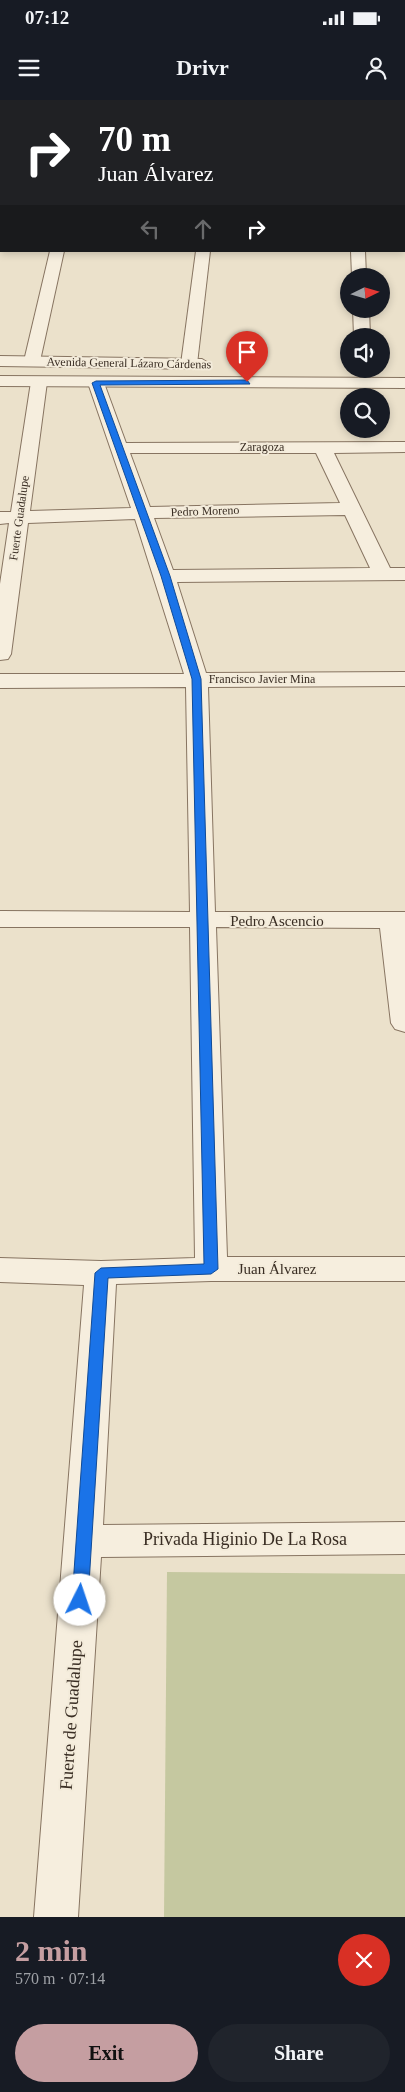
<!DOCTYPE html>
<meta charset="utf-8">
<style>
body{margin:0;font-family:"Times New Roman",serif;background:#20242c;color:#f1f3f6;height:100vh;display:flex;flex-direction:column;font-size:19px;white-space:nowrap}
*{box-sizing:border-box;margin:0}
p{font-size:16px;color:#9ea1a6}
.icon{flex:none;width:28px;height:28px;fill:none;stroke:currentColor;stroke-width:2;stroke-linecap:round;stroke-linejoin:round}
.map{position:relative;height:1817px;overflow:hidden}
.side{display:flex;flex-direction:column;background:#171b24;flex:1}
.side>*{flex:none}
.top-card{position:absolute;left:0px;top:0px;width:405px;height:152px;box-shadow:0 2px 8px #0003;background:#202124;color:#fff;overflow:hidden}
.needle{width:32px;rotate:85deg}
.fabs{position:absolute;left:340px;top:168px;display:grid;gap:10px}
.fabs a{display:grid;place-items:center;width:50px;height:50px;border-radius:50%;background:#171b24;box-shadow:0 2px 8px #0003;font-size:25px}
.pin{position:absolute;display:grid;place-items:center;width:42px;height:42px;color:#fff;margin:-51px -21px;border-radius:50% 50% 50% 0;rotate:-45deg;box-shadow:0 0 5px #0007}
.pin .icon{rotate:45deg}
.me{position:absolute;width:55px;margin:-28px;rotate:4deg;stroke-linejoin:round;filter:drop-shadow(0 0 4px #0008)}
.turn{display:flex;align-items:center;gap:18px;height:105px;padding:0 15px;font-size:22px}
.turn .icon{width:65px;height:65px;stroke-width:2.5}
.turn b{display:block;font-size:35px;line-height:42px}
.lanes{display:flex;align-items:center;height:48px;padding:0 15px;background:#0003;justify-content:center;gap:25px;direction:ltr}
.lanes .off{opacity:.35}
.round{display:grid;place-items:center;flex:none;width:52px;height:52px;border-radius:26px;background:#20242c}
.headline{display:flex;align-items:center;justify-content:space-between;height:85px;padding:0 15px}
h1{font-size:30px;font-weight:800;line-height:38px;color:#c59ea1}
.button{display:flex;gap:10px;margin-top:auto;padding:10px 15px}
.button a{flex:1;height:58px;border-radius:30px;background:#c59ea1;color:#111;font-size:20px;font-weight:800;line-height:58px;text-align:center}
.button a+a{background:#20242c;color:#f1f3f6}
.status{display:flex;justify-content:space-between;align-items:center;height:35px;padding:0 25px;background:#171b24;direction:ltr}
.status svg{height:14px;fill:currentColor}
header{display:flex;justify-content:space-between;align-items:center;height:65px;padding:0 15px;background:#171b24;font-size:22px;font-weight:800}
.map>svg:first-child{display:block}
</style>
<div class="status"><b>07:12</b><svg viewBox="0 0 49 12"><path d="M0 12V9h3v3zM5 12V6h3v6zM10 12V3h3v9zM15 12V0h3v12zM26 1h20v11H26zM47 4h2v5h-2z"/></svg></div>
<header><svg class="icon" aria-label="menu" viewBox="0 0 24 24"><path d="M4 6h16M4 12h16M4 18h16"/></svg>Drivr<svg class="icon" aria-label="person" viewBox="0 0 24 24"><circle cx="12" cy="8" r="4"/><path d="M4 21q1-7 8-7t8 7"/></svg></header>
<div class="map">
<svg width="405" height="1817" viewBox="0 0 405 1817">
<rect width="100%" height="100%" fill="#ebe1cb"/>
<polygon fill="#c5c8a0" points="167,1472 405,1474 405,1817 164,1817"/>
<g fill="none" stroke-linecap="round" stroke-linejoin="round">
<defs>
<g id="minor">
<rect x="62" y="0" width="12" height="1"/>
<polygon points="233,0 246,0 247,1 234,1"/>
<polygon points="344,0 357,0 358,1 345,1"/>
<rect x="404" y="30" width="1" height="8"/>
<rect x="404" y="61" width="1" height="8"/>
<rect x="0" y="96" width="1" height="8"/>
<rect x="404" y="99" width="1" height="8"/>
<rect x="0" y="131" width="1" height="8"/>
<polygon points="50,151 64,151 40,261 32,266 24,261"/>
<polygon points="196,151 210,151 197,264 189,269 181,264"/>
<polygon points="351,151 365,151 366,176 352,176"/>
<polygon points="353,209 369,209 370,236 354,236"/>
<path d="M39 277 45 278 47 282 30 411 131 408 88 283 90 279H102L104 283 126 343 405 342V352L334 353 390 468H405V480L177 482 206 573 405 572V586L208 587 215 812H405V932L395 929 391 923 380 828 216 827 227 1157H405V1181H211L116 1184 103 1425 405 1422V1454L101 1457 78 1817H34L84 1185 0 1182V1158L101 1161 195 1158 190 827H0V811L190 812 186 587 0 588V574H184L135 419 28 423 11 554 8 559 0 560V484L9 423 0 424V412H11L31 282 33 278ZM130 353H316L340 403 150 407ZM345 415 370 468 173 470 154 418Z"/>
</g>
<g id="tertiary">
<polygon points="0,256 202,259 210,264 202,269 0,266"/>
<polygon points="0,276 405,278 405,288 0,286"/>
</g>
</defs>
<use href="#minor" stroke="#877461" stroke-width="2"/>
<use href="#tertiary" stroke="#877461" stroke-width="2"/>
<use href="#minor" fill="#f6eede" fill-rule="evenodd"/>
<use href="#tertiary" fill="#f6eede" fill-rule="evenodd"/>
</g>
<polygon fill="#1a73e8" stroke="#114b97" points="247,280 250,284 100,285 170,476 201,579 218,1169 211,1174 108,1178 88,1500 86,1505 80,1507 74,1505 72,1500 95,1173 101,1168 204,1164 192,579 161,476 92,283 96,281"/>
<g text-anchor="middle" dominant-baseline="central" stroke-width="4" stroke-linejoin="round" paint-order="stroke">
<g font-size="12" fill="#392d23" stroke="#f3ebda">
<text transform="translate(129 263) rotate(1)">Avenida General Lázaro Cárdenas</text>
<text x="262" y="347">Zaragoza</text>
<text transform="translate(205 411) rotate(-2)">Pedro Moreno</text>
<text transform="translate(19 418) rotate(-82)">Fuerte Guadalupe</text>
<text x="262" y="579">Francisco Javier Mina</text>
</g>
<g font-size="15" fill="#392d23" stroke="#f3ebda">
<text x="277" y="821">Pedro Ascencio</text>
<text x="277" y="1169">Juan Álvarez</text>
</g>
<g font-size="18" fill="#392d23" stroke="#f3ebda">
<text x="245" y="1439">Privada Higinio De La Rosa</text>
<text transform="translate(71 1615) rotate(-86)">Fuerte de Guadalupe</text>
</g>
</g>
</svg>
<div class="fabs">
<a><svg class="needle" viewBox="-14 -14 28 28"><path d="M0-13l5 13h-10z" fill="#e53935"/><path d="M0 13l5-13h-10z" fill="#9ea1a6"/></svg></a>
<a><svg class="icon" aria-label="sound" viewBox="0 0 24 24"><path d="M4 9h4l5-4v14l-5-4H4zM17 9q2 3 0 6"/></svg></a>
<a><svg class="icon" aria-label="search" viewBox="0 0 24 24"><circle cx="10" cy="10" r="6"/><path d="M15 15l6 6"/></svg></a>
</div>
<div class="pin" style="left:247px;top:282px;background:#d93025"><svg class="icon" aria-label="arrive" viewBox="0 0 24 24"><path d="M6 21V4h12l-3 4 3 4H6"/></svg></div>
<svg class="me" style="left:80px;top:1500px" viewBox="-20 -20 40 40"><circle r="19" fill="#fff"/><path d="M0-13L10 11 0 6-10 11z" fill="#1a73e8"/></svg>
<div class="top-card">
<div class="turn"><svg class="icon" aria-label="right" viewBox="0 0 24 24"><path d="M7 20v-9h11M14 6l5 5-5 5"/></svg><div><b>70 m</b>Juan Álvarez</div></div>
<div class="lanes"><svg class="icon off" aria-label="left" viewBox="0 0 24 24"><path d="M17 20v-9H6M10 6l-5 5 5 5"/></svg><svg class="icon off" aria-label="ahead" viewBox="0 0 24 24"><path d="M12 20V5M6 11l6-6 6 6"/></svg><svg class="icon" aria-label="right" viewBox="0 0 24 24"><path d="M7 20v-9h11M14 6l5 5-5 5"/></svg></div>
</div>
</div>
<section class="side">
<div class="headline"><div><h1>2 min</h1><p>570 m · 07:14</p></div><a class="round" style="background:#d93025;color:#fff"><svg class="icon" aria-label="close" viewBox="0 0 24 24"><path d="M6 6l12 12M18 6L6 18"/></svg></a></div>
<div class="button"><a>Exit</a><a>Share</a></div>
</section>
